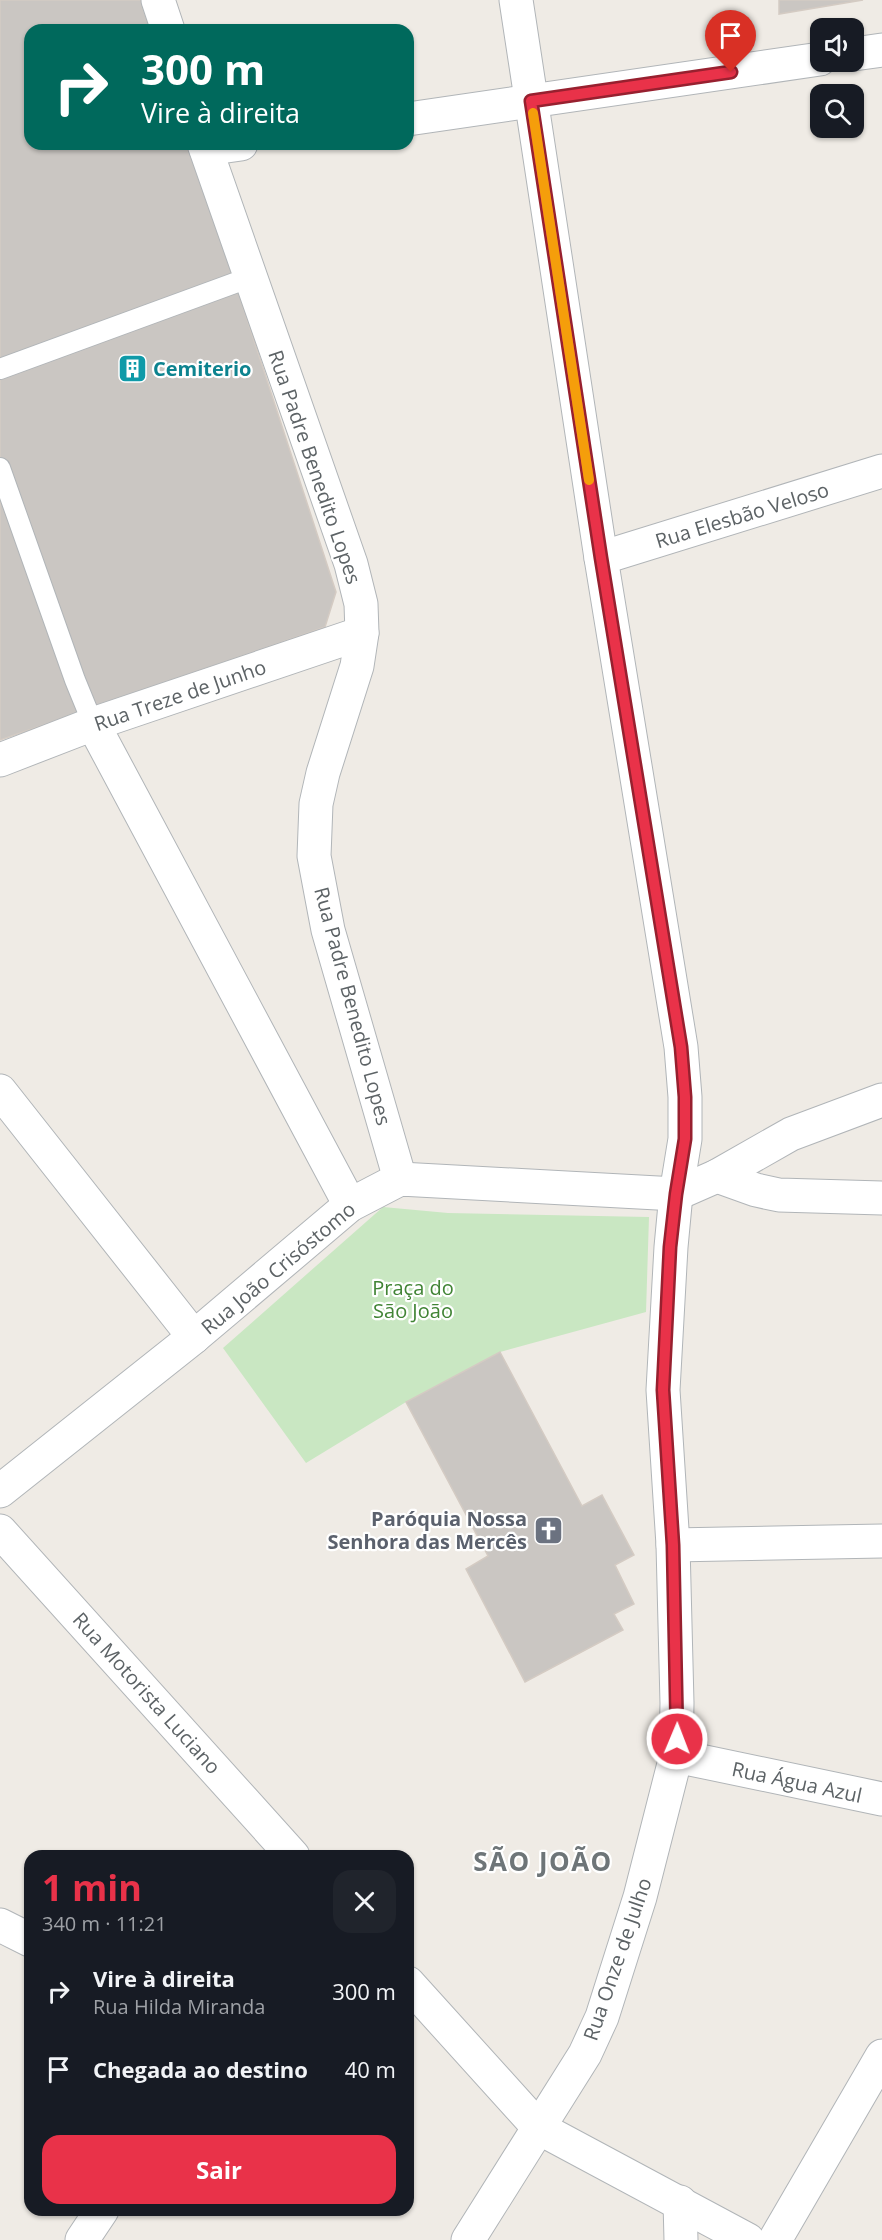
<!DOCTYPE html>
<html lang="pt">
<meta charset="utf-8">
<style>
body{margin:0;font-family:"Open Sans",sans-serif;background:#20242c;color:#f1f3f6;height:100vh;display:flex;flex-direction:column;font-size:22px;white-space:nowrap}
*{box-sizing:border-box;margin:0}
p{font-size:20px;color:#9ea1a6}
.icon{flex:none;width:33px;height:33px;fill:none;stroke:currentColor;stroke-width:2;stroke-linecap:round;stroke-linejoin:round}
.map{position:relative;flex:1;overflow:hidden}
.panel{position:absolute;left:24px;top:1850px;width:390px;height:366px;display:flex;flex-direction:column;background:#171b24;border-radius:18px;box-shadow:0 2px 4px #0004}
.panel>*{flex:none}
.top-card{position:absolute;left:24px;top:24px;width:390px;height:126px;border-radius:18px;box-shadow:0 2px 4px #0004;background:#00695c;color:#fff;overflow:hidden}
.fabs{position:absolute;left:810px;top:18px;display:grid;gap:12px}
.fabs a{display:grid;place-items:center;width:54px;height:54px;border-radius:12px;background:#171b24;box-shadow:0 2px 4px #0004;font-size:30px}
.pin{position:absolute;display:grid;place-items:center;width:51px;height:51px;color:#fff;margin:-62px -26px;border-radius:50% 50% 50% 0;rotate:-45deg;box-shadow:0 0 6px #0007}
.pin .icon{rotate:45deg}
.me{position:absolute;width:66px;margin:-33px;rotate:1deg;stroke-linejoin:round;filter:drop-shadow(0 0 4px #0008)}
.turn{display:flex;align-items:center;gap:21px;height:126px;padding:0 18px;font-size:27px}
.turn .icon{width:78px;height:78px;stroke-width:2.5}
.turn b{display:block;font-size:42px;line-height:51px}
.round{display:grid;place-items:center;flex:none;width:63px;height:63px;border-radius:18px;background:#20242c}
.overview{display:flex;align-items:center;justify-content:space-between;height:102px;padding:0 18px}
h1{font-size:36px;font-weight:700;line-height:45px;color:#e93249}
.primary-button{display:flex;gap:12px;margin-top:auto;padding:12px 18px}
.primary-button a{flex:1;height:69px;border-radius:18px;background:#e93249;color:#fff;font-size:24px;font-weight:700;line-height:69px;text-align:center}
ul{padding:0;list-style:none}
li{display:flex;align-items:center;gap:18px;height:78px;padding:0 18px}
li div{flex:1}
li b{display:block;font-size:22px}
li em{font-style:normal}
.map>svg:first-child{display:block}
</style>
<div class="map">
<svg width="882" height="2240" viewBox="0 0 882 2240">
<rect width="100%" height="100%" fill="#efebe5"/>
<polygon fill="#c9e7c2" points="383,1207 448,1213 649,1217 646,1312 500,1352 406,1402 306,1463 223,1348"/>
<g fill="#cac6c2" stroke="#d4cbc3" stroke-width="1.5">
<polygon points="0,0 143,0 153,30 30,30 30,144 190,144 336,592 325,627 0,740"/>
<polygon points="779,0 863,0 779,14"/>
<polygon points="500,1352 582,1506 602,1495 634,1555 615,1565 634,1604 614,1614 623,1630 525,1682 466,1569 488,1556 406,1402"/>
</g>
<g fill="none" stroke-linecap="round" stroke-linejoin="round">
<defs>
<g id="lane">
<polyline points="0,369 251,277"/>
<polyline points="0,468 75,680 93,724"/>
</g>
<g id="street">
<polyline points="158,0 168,30"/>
<polyline points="854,54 882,50"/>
<polyline points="408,119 820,59"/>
<polyline points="204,144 351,564 361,604 362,633 357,666 323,773 316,804 314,856 328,930 400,1179"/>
<polyline points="206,149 241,144"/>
<polyline points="601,558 882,471"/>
<polyline points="93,724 350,1205"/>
<polyline points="0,760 93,724 362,633"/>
<polyline points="0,1091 194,1337"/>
<polyline points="717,1176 756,1190 779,1195 882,1198"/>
<polyline points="0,1491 194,1337 350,1205 400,1179 676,1194 717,1176 791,1134 882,1100"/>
<polyline points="0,1531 293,1856"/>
<polyline points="673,1545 882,1541"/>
<polyline points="676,1756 882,1799"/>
<polyline points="0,1925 30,1940"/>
<polyline points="408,1983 539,2128 748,2240"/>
<polyline points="680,2202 681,2240"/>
<polyline points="82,2240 102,2210"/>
<polyline points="468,2240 585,2054 602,2017 640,1897 676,1756 677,1703 673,1545 663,1390 671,1247 676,1194 685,1139 685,1097 681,1047 601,558 516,0"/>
<polyline points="775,2240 882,2056"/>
</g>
</defs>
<use href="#lane" stroke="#b1b5b8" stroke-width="22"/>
<use href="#street" stroke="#b1b5b8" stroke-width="35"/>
<use href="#lane" stroke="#fff" stroke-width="20"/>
<use href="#street" stroke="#fff" stroke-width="33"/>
</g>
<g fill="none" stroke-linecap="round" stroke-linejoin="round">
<defs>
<polyline id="route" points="677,1739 673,1545 663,1390 670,1247 676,1194 685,1139 685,1097 681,1047 601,558 531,101 731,72"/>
</defs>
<use href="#route" stroke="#97202f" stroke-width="15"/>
<use href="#route" stroke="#e93249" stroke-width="10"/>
<polyline stroke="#f59e0b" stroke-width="10" points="533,113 589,480"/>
</g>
<defs>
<symbol id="building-square" viewBox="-11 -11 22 22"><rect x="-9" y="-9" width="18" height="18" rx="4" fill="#0f9aa8" stroke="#fff"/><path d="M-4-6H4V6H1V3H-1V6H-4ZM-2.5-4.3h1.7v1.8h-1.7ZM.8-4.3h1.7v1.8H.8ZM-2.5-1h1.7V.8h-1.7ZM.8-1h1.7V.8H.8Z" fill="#fff"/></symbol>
<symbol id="church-square" viewBox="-11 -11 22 22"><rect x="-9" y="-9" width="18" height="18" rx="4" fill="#6b7280" stroke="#fff"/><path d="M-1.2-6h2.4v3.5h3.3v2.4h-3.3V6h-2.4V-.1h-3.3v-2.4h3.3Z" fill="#fff"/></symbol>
</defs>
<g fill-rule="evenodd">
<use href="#building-square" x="116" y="352" width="33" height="33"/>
<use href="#church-square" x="532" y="1514" width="33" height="33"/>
</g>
<g text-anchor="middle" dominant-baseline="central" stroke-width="4.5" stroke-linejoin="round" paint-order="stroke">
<g font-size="20" font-weight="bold" fill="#0d838f" stroke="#fff" text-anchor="start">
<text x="153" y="368">Cemiterio</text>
</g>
<g font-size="20" fill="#5d6366" stroke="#fff">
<text transform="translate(315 467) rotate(71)">Rua Padre Benedito Lopes</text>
<text transform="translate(742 515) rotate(-17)">Rua Elesbão Veloso</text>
<text transform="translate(180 695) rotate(-19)">Rua Treze de Junho</text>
<text transform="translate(353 1006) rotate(75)">Rua Padre Benedito Lopes</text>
<text transform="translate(278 1268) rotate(-40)">Rua João Crisóstomo</text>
<text transform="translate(147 1693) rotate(48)">Rua Motorista Luciano</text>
<text transform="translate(797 1782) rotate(12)">Rua Água Azul</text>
<text transform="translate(617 1959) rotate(-71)">Rua Onze de Julho</text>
</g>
<g font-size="20" fill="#418435" stroke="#fff">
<text x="413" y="1287">Praça do<tspan x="413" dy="23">São João</tspan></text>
</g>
<g font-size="20" font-weight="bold" fill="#5b616d" stroke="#fff" text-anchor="end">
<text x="527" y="1518">Paróquia Nossa<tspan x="527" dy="23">Senhora das Mercês</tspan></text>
</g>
<g font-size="26" font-weight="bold" letter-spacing="1.5" fill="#6e7578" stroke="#fff">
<text x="543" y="1861">SÃO JOÃO</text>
</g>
</g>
</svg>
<div class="fabs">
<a><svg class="icon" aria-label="sound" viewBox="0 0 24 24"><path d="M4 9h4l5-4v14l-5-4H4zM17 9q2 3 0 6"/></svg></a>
<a><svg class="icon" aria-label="search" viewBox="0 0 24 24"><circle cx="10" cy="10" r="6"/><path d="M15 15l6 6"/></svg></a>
</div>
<div class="pin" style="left:731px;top:72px;background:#d93025"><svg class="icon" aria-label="arrive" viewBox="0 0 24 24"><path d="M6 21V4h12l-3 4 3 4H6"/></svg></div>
<svg class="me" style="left:677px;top:1739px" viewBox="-20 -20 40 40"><circle r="17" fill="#e93249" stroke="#fff" stroke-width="3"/><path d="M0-11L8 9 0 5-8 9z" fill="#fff"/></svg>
<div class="top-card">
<div class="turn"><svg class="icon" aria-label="right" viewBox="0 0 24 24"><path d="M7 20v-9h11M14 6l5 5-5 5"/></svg><div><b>300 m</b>Vire à direita</div></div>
</div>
<section class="panel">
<div class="overview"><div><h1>1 min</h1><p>340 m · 11:21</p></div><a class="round"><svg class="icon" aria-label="close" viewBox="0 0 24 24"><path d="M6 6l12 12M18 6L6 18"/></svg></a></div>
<ul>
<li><svg class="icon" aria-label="right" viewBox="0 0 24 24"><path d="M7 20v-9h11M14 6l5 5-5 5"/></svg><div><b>Vire à direita</b><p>Rua Hilda Miranda</p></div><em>300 m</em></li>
<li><svg class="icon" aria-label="arrive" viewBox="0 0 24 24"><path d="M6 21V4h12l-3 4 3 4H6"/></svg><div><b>Chegada ao destino</b></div><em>40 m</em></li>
</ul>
<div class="primary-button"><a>Sair</a></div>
</section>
</div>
